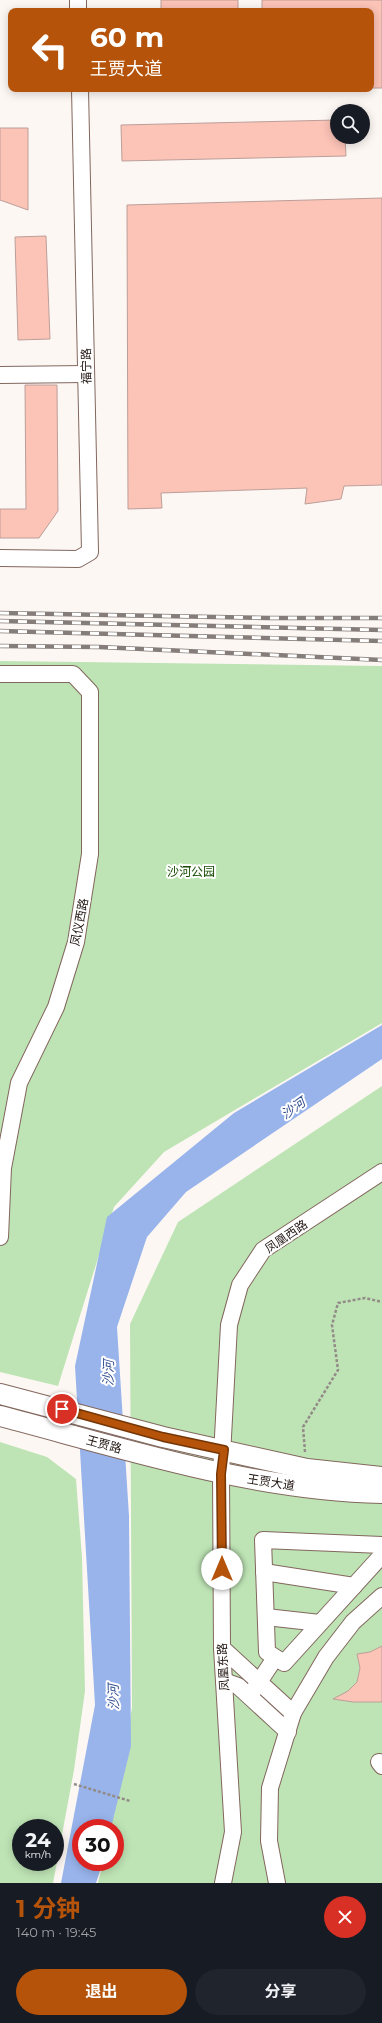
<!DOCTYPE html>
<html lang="zh">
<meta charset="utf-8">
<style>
body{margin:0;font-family:Montserrat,"Noto Sans SC",sans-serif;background:#20242c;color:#f1f3f6;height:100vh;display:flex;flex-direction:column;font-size:15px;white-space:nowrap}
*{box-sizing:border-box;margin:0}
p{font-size:13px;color:#9ea1a6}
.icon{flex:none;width:22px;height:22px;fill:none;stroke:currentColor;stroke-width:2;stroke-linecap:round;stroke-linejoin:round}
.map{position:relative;height:1883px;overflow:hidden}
.drawer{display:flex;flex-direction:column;background:#171b24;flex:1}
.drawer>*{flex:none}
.guide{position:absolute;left:8px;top:8px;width:366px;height:84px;border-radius:8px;box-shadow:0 2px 10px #0003;background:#b45309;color:#fff;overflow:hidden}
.controls{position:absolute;left:330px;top:104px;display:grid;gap:8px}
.controls a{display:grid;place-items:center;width:40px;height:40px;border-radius:50%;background:#171b24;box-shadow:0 2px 10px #0003;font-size:20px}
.speed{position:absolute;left:12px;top:1819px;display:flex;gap:8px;font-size:20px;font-weight:700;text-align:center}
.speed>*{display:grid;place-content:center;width:52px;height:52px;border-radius:50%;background:#171b24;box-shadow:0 2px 10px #0003;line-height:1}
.speed small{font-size:10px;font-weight:400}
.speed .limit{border:6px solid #d22;background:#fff;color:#111}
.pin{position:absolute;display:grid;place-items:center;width:34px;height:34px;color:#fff;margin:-17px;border:2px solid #fff;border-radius:50%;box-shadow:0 1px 4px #0007}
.me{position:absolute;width:44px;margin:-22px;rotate:0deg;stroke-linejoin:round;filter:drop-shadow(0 0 3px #0008)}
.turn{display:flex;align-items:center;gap:14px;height:84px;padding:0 16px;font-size:18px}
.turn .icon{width:52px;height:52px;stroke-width:2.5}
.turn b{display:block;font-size:28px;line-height:34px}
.round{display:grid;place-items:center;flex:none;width:42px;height:42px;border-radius:21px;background:#20242c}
.headline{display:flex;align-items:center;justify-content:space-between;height:68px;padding:0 16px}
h1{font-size:24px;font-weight:700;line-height:30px;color:#b45309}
.button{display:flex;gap:8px;margin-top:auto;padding:8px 16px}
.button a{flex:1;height:46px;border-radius:24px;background:#b45309;color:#fff;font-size:16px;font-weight:700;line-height:46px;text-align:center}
.button a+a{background:#20242c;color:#f1f3f6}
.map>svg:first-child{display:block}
</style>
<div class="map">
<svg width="382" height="1883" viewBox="0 0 382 1883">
<rect width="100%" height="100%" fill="#fdf7f4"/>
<g fill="#bee4b5" fill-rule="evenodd">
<polygon points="0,661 382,666 382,1023 164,1152 114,1207 58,1386 0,1372"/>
<polygon points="382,1086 382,1883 98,1883 103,1862 115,1862 115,1828 109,1828 132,1708 130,1324 178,1222"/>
<path d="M0 1442 47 1457 76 1479 82 1557 85 1691 74 1770 53 1883H0ZM21 1828H55V1862H21Z"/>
</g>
<polygon fill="#98b4eb" points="382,1025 382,1059 186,1192 147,1237 117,1327 129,1516 131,1746 111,1828 81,1828 81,1862 103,1862 96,1883 61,1883 95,1705 75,1366 107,1217 234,1113"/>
<g fill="#fcc3b7" stroke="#bc9e98">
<rect x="161" y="0" width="77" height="11"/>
<polygon points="262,0 382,0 382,88 371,88 371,11 262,11"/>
<polygon points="337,120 337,137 345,137 346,156 122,161 121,125"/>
<polygon points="0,128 28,128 28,210 0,200"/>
<polygon points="382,198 382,485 344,486 341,499 305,504 307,488 161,493 162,508 128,509 127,205"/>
<polygon points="46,236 50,339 18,340 15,237"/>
<polygon points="25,385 57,385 58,511 39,538 0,538 0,509 26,509"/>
<polygon points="382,1646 382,1702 353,1702 333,1699 348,1691 357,1682 360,1668 357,1654 370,1652"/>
</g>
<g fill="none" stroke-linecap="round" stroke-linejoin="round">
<defs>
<g id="minor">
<polyline points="78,0 78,11"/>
<polyline points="0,375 86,374"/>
<polyline points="0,558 78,559 90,552 80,89"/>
<polyline points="0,674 73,674 90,692 90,854 76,942 56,1007 19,1083 3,1168 0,1237"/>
<polyline points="382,1545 263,1540 267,1652 284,1663 382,1555"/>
<polyline points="264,1572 354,1586"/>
<polyline points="266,1617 320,1623"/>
<polyline points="222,1648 293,1713"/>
<polyline points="224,1681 238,1686 288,1732"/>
<polyline points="253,1691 275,1658"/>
<polyline points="379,1762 382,1766"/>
<polyline points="223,1883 233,1832 222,1648 221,1474 229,1325 240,1285 263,1250 382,1172"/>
<polyline points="277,1883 269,1841 270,1788 293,1713 326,1657 353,1622 382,1596"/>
</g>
<g id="major">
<polyline points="0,1394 163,1437 307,1469 382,1477"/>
<path d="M0 1416C126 1449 251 1490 382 1493"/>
</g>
</defs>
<use href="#minor" stroke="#82675d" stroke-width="18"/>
<use href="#major" stroke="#82675d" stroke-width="22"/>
<g stroke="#938b87" stroke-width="2.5" stroke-dasharray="3 2" stroke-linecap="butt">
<polyline points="305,1452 303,1427 338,1370 332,1325 338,1303 365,1298 382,1302"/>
<polyline points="74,1784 130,1801"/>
</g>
<use href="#minor" stroke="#fff" stroke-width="16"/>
<use href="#major" stroke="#fff" stroke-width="20"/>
<defs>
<g id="rail">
<polyline points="0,613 270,618 382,618"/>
<polyline points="0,621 382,630"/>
<polyline points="0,631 382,641"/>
<polyline points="0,646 99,647 382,660"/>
</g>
</defs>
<use href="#rail" stroke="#857d79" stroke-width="4.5"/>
<use href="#rail" stroke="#fff" stroke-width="3" stroke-dasharray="9" stroke-linecap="butt"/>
</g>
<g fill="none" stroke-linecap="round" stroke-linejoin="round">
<defs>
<polyline id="route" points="62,1409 163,1437 224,1450 221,1474 222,1569"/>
</defs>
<use href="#route" stroke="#753606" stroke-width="10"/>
<use href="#route" stroke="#b45309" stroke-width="7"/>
</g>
<g text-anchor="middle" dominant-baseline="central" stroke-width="4" stroke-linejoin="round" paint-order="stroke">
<g font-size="12" fill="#201511" stroke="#fff">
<text transform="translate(86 366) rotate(-91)">福宁路</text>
<text transform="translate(79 922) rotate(-79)">凤仪西路</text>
<text transform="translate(286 1236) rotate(-34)">凤凰西路</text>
<text transform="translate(104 1444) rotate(15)">王贾路</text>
<text transform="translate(271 1482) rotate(9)">王贾大道</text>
<text transform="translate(223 1667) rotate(-93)">凤凰东路</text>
</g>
<g font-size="12" fill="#154b00" stroke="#fff">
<text x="191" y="871">沙河公园</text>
</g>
<g font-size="13" font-style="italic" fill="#2f4d8f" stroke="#fff">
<text transform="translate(293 1108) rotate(-35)">沙河</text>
<text transform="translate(108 1373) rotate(-89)">沙河</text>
<text transform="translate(113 1697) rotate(-91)">沙河</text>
</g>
</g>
</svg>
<div class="controls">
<a><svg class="icon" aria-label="search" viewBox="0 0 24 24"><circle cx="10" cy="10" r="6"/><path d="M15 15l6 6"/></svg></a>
</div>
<div class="speed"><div>24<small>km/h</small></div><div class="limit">30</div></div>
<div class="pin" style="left:62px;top:1409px;background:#d93025"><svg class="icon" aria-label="arrive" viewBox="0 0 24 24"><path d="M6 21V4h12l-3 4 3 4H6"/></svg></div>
<svg class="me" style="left:222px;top:1569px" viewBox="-20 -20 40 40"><circle r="19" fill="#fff"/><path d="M0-13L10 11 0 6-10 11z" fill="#b45309"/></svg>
<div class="guide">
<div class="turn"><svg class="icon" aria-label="left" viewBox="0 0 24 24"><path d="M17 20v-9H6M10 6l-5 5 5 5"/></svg><div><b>60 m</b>王贾大道</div></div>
</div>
</div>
<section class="drawer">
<div class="headline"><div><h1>1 分钟</h1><p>140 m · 19:45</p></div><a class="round" style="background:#d93025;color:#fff"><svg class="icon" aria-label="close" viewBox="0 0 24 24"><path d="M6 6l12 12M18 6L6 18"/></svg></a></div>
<div class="button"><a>退出</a><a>分享</a></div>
</section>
